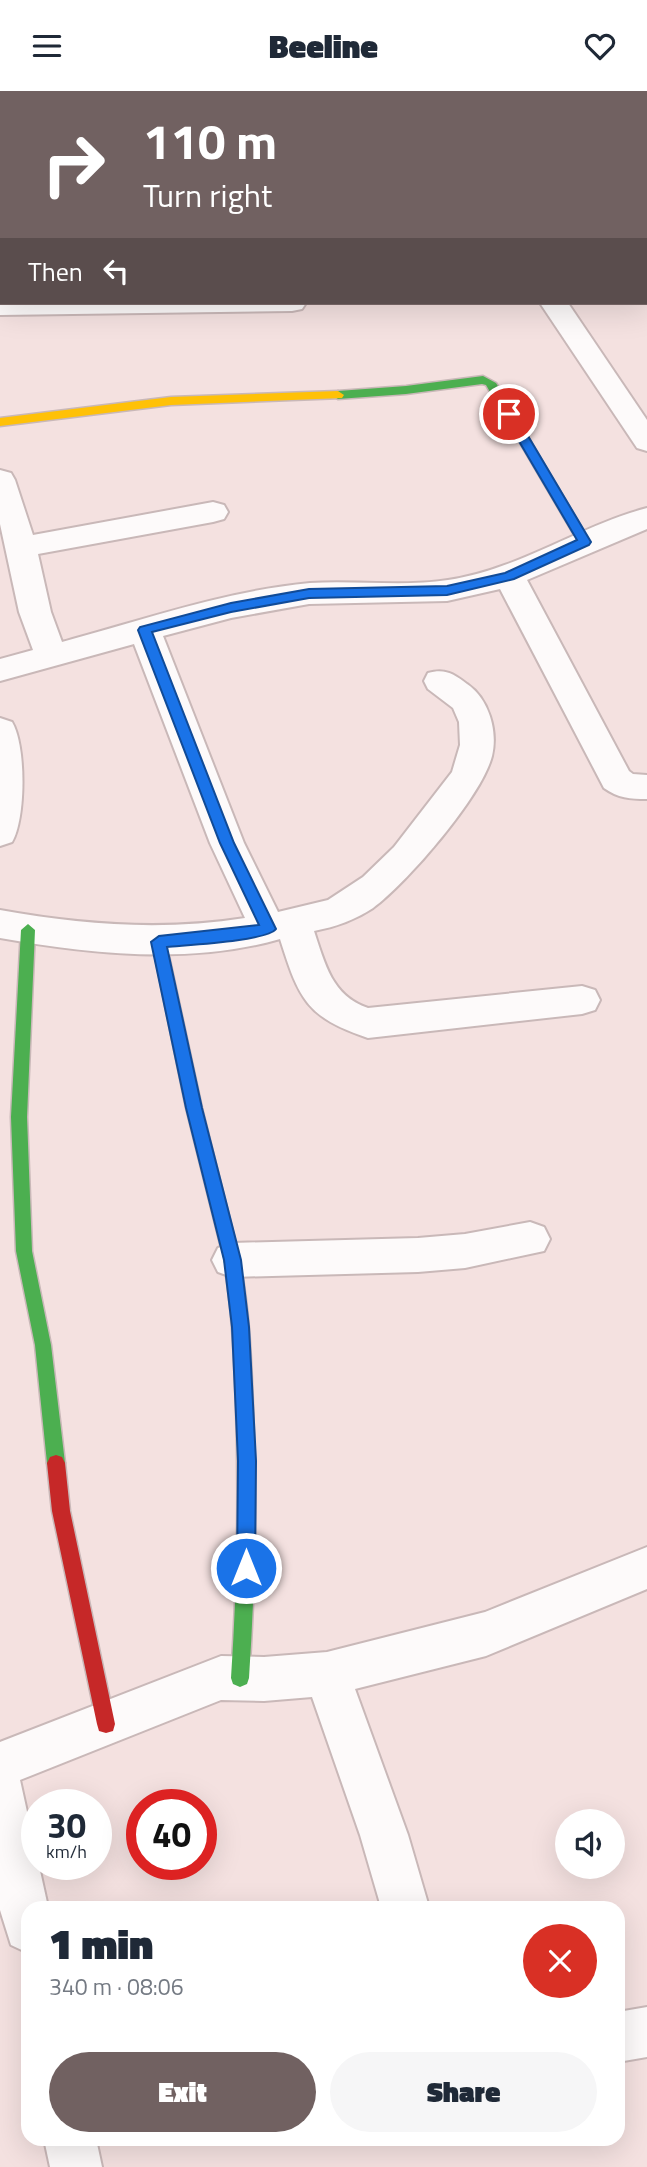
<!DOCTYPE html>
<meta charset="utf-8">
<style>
body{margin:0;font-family:"Titillium Web",sans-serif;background:#f6f6f7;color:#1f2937;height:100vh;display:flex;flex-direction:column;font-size:26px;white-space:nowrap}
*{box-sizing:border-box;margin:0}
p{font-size:23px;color:#747a83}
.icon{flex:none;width:38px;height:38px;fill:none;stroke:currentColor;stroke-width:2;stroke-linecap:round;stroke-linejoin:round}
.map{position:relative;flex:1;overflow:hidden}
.sheet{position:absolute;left:21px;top:1810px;width:604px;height:245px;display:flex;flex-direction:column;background:#fff;border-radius:21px;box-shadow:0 7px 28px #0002}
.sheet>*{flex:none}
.hud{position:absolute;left:0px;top:0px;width:648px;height:214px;box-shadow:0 7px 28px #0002;background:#716161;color:#fff;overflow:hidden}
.tools{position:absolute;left:555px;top:1718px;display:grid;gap:14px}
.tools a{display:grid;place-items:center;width:70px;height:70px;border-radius:50%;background:#fff;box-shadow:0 7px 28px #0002;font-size:35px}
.speed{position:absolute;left:21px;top:1698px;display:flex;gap:14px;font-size:35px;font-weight:700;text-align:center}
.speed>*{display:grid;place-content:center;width:91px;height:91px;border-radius:50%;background:#fff;box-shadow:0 7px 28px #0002;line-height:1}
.speed small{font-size:18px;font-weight:400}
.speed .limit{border:10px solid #d22;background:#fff;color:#111}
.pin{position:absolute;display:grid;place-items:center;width:60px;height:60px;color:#fff;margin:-30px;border:4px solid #fff;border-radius:50%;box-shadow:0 2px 7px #0007}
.me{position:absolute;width:77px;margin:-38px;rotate:0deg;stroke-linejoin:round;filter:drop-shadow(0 0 5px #0008)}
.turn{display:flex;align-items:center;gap:24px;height:147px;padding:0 28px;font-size:32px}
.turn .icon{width:91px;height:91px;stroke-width:2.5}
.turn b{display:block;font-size:49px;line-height:60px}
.then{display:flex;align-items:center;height:66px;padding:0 28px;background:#0003;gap:14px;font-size:26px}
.round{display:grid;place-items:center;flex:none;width:74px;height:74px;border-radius:37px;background:#f6f6f7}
.head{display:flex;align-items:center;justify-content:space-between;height:119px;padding:0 28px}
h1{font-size:42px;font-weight:800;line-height:52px}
.button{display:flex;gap:14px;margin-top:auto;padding:14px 28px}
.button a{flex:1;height:80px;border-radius:42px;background:#716161;color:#fff;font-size:28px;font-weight:800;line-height:80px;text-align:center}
.button a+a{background:#f6f6f7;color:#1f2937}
header{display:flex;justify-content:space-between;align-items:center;height:91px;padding:0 28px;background:#fff;font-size:32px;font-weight:800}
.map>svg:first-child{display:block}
</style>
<header><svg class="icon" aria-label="menu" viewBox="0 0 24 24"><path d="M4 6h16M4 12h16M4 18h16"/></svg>Beeline<svg class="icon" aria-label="heart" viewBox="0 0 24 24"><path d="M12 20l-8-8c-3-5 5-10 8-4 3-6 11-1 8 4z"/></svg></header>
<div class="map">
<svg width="647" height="2076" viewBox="0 0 647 2076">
<rect width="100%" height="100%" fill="#f4e1e0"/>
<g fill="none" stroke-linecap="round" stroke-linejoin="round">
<defs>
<g id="street">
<polygon points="47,0 71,0 46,2"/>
<polygon points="562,0 586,0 586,1 562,2"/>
<rect x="0" y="68" width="2" height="16"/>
<rect x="0" y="141" width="2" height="16"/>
<polygon points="0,208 2,212 306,212 302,218 292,220 0,224"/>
<polygon points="540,212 568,212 647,329 647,360 637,357"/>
<path d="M0 379 11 382 15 389 33 444 213 411 224 414 228 421 224 428 213 431 38 463 51 521 62 551C143 529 225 500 310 492 355 489 403 496 448 489 518 479 579 435 647 417V438L527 489 629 680 633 683 647 684V708C630 708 618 707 604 697L500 498 447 510 309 513 231 527 163 545 244 752 278 821 328 809 363 786 394 756 452 681 460 654 459 631 453 617 428 598 424 590 428 582C445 577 454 583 467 593 489 608 498 640 492 665 482 705 407 792 373 817 355 829 335 836 314 840 325 873 332 905 368 917L582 895 595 899 600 909 595 919 582 923 368 947C306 926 299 908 280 848 191 874 90 863 0 847V819C82 834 163 840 245 827L210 752 134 553 0 590V568L33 559 19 521 0 433Z"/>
<path d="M0 627 12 631C26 654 26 727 12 751L0 755Z"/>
<polygon points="530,1131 544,1136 550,1148 544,1160 465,1177 418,1181 232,1186 218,1181 212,1169 218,1157 232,1152 418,1147 465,1143"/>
<polygon points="647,1456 647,1498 486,1565 355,1598 408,1744 429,1816 381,1816 360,1744 312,1606 264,1610 221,1609 20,1689 48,1816 28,1816 28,1862 11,1854 0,1819 0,1651 221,1565 264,1566 327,1561 485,1521"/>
<polygon points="647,1916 647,1966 618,1971 618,1921"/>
<polygon points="44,2048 96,2048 102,2076 50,2076"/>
</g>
<g id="fast">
<polygon points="483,285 496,292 590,451 588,454 580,454 486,294 482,293 406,303 338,308 332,304 338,300 406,295"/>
<polygon points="28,833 35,839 27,1026 32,1160 51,1254 65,1372 62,1378 56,1380 50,1378 47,1372 35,1254 16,1160 11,1026 21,839"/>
<path d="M229 1150 235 1152 237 1157C249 1209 251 1262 253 1316 257 1406 255 1497 249 1587L247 1593 240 1596 233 1593 231 1587C237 1497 239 1406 236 1316 234 1262 232 1209 221 1157L223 1152Z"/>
</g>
<polygon id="slow" points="338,300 344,304 342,307 171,314 0,335 0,327 171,306"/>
<g id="jam">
<polygon points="159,845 166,851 202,1017 237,1157 235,1162 229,1164 223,1162 221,1157 186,1017 152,851"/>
<polygon points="56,1364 62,1366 65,1372 70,1420 115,1633 113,1640 106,1642 99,1640 97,1633 52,1420 47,1372 50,1366"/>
</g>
</defs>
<use href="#street" stroke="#c9b8b8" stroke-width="4"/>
<use href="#fast" stroke="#c9b8b8" stroke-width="3"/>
<use href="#slow" stroke="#c9b8b8" stroke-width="3"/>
<use href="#jam" stroke="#c9b8b8" stroke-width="3"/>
<use href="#street" fill="#fdfafa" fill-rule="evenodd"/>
<use href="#fast" fill="#4caf50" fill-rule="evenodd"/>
<use href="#slow" fill="#ffc107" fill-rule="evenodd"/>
<use href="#jam" fill="#c62828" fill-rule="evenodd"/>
</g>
<path fill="#1a73e8" stroke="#114b97" stroke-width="2" d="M509 319 515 323 591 451 589 454 514 488 447 504 309 507 231 521 152 541 234 752 276 838C267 850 186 854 167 856L202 1017 241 1169 249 1236 256 1370 255 1477 253 1483 246 1486 240 1483 237 1477 238 1370 232 1236 224 1169 186 1017 151 851 159 845 259 834 220 752 138 539 140 536 231 512 309 498 447 495 505 482 577 449 503 323Z"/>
</svg>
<div class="tools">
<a><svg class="icon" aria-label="sound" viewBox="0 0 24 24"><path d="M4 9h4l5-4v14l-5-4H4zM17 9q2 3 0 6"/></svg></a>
</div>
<div class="speed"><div>30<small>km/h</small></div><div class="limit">40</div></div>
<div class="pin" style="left:509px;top:323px;background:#d93025"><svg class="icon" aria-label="arrive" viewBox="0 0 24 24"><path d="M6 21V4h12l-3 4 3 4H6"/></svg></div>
<svg class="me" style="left:246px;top:1477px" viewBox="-20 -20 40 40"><circle r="17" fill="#1a73e8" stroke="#fff" stroke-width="3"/><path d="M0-11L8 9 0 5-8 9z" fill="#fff"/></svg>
<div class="hud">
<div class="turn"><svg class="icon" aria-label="right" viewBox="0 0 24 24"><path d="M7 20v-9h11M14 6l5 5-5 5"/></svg><div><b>110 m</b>Turn right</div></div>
<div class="then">Then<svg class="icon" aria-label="left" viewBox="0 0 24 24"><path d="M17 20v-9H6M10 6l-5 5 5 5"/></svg></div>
</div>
<section class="sheet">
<div class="head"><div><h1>1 min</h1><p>340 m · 08:06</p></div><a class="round" style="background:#d93025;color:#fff"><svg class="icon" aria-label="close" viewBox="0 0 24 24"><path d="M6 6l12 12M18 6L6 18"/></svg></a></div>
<div class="button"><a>Exit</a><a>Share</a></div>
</section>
</div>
